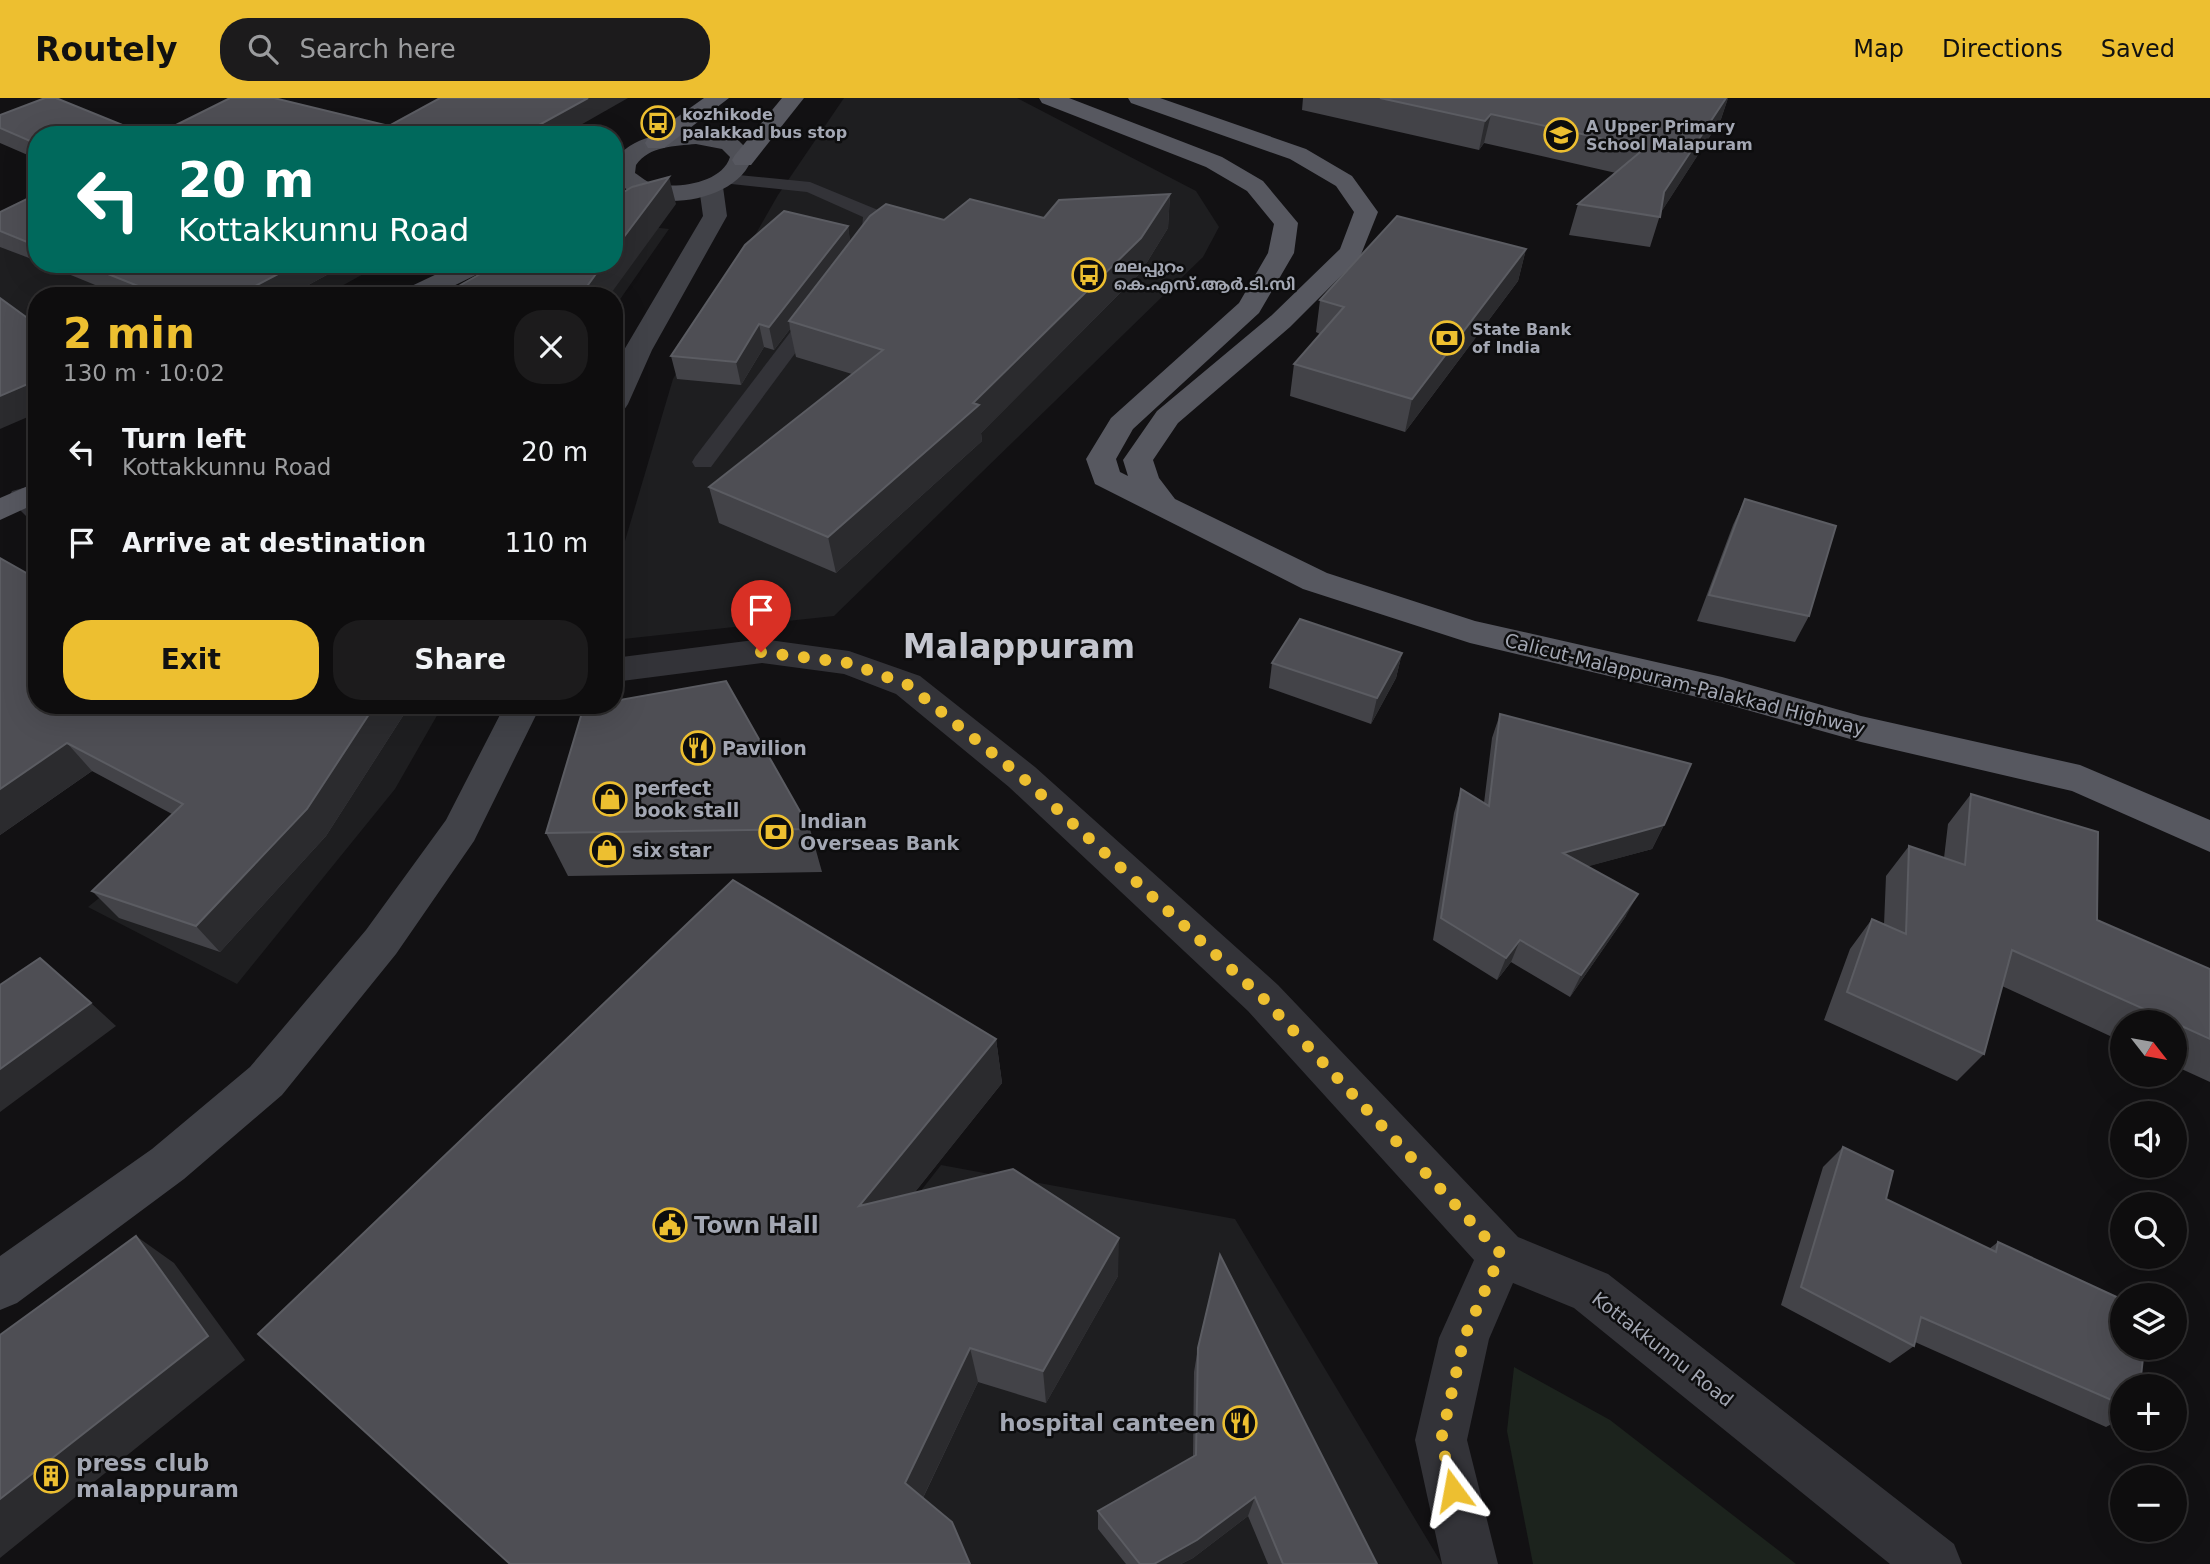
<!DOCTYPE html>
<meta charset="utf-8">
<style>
body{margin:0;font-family:"DejaVu Sans","Noto Sans Malayalam",sans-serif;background:#1c1b1c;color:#f1f3f6;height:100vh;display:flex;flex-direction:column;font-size:26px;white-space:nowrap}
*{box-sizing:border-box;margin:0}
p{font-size:23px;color:#9b9c9e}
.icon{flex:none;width:38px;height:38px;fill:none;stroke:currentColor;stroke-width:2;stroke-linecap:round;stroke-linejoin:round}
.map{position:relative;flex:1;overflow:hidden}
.panel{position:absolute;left:28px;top:189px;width:595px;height:427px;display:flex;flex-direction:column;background:#0e0d0e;border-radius:28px;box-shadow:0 7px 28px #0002,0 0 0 2px #2e2d2e}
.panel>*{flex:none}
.guide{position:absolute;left:28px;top:28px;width:595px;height:147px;border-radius:28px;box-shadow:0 7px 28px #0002,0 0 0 2px #2e2d2e;background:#00695c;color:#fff;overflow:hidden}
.needle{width:46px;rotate:121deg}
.tools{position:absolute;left:2110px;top:912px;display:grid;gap:14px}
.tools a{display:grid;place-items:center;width:77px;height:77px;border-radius:50%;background:#0e0d0e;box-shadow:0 7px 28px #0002,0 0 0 2px #2e2d2e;font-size:35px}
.pin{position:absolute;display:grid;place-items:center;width:60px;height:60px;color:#fff;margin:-72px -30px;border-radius:50% 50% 50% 0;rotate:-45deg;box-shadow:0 0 7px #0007}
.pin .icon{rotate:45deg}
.me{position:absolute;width:77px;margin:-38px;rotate:347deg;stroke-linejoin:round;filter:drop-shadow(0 0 5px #0008)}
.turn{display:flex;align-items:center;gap:24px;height:147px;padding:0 35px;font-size:32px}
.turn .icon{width:91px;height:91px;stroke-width:2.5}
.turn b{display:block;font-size:49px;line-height:60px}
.round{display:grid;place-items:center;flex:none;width:74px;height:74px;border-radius:28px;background:#1c1b1c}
.summary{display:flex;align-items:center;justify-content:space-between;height:119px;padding:0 35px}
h1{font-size:42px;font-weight:800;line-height:52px;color:#edbf30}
.cta{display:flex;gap:14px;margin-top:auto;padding:14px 35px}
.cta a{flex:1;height:80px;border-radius:28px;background:#edbf30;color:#111;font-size:28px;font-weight:800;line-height:80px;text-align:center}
.cta a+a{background:#1c1b1c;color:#f1f3f6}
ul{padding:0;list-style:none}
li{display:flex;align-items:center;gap:21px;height:91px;padding:0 35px}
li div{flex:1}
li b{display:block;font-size:26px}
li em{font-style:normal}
header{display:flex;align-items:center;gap:42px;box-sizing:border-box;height:98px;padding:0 35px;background:#edbf30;color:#111}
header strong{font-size:33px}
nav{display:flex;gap:38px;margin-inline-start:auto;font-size:24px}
.search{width:490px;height:63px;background:#1c1b1c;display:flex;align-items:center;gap:18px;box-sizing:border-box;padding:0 24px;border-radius:28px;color:#9b9c9e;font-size:26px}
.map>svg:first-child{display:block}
</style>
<header>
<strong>Routely</strong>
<div class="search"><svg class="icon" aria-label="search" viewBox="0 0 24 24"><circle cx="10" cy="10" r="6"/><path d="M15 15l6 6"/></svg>Search here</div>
<nav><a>Map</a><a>Directions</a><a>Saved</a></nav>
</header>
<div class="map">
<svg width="2210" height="1466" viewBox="0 0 2210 1466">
<rect width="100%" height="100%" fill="#121113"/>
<g fill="#1e1e20">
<polygon points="844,0 1017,0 1196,93 1219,129 1203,159 834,518 614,542 614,480 673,281 778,97"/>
<polygon points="37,109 37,166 381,166 324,198 37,198 37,241 0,232 0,128"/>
<polygon points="642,128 669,131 614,210 614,198 493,198 614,166"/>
<polygon points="318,607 443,607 395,691 237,886 88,809 256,674"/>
<polygon points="941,1067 1235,1121 1442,1466 656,1466 842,1194"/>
</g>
<polygon fill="#1c231d" points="1514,1269 1610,1322 1796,1466 1533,1466 1507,1333"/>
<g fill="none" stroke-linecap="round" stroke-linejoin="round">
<g fill="#333338" fill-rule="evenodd">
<path d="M728 76 810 84 878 112C885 127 878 144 868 156H856L853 152 861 141 863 119 807 94 722 85 720 81Z"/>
<polygon points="815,209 825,215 711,369 695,369 692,364 695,359 808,211"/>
</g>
<g fill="#333338" fill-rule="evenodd">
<polygon points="23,390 37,395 37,421 26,418 8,400 12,393"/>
<polygon points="762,541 849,553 920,578 1035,669 1278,887 1518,1139 1608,1176 1954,1446 1962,1466 1890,1466 1574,1210 1513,1185 1489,1241 1467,1342 1498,1466 1442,1466 1415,1342 1439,1240 1474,1162 1248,913 1009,689 896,596 844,576 762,565 614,584 614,560"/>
</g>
<g fill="#414248" fill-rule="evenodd">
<polygon points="711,82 719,84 723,89 727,118 652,252 628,306 624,312 614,315 614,274 624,252 703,118 699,89 703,84"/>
<polygon points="505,607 541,607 474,743 396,856 282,997 184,1081 17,1205 0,1212 0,1158 152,1051 250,969 366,832 446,722"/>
</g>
<g fill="#4f5057" fill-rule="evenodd">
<path d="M696 32 737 41 753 57C742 99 673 112 637 97 629 94 621 87 614 82V64C631 37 666 35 696 32ZM696 46 722 51 730 59C722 85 678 91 655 86 648 85 641 79 635 75L636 67C649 48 675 48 696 46Z"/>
<polygon points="458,166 491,166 488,171 433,198 399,198 403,192"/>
</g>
<g fill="#575860" fill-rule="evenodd">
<polygon points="704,0 729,0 664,50 648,50 645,45 648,40"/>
<polygon points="782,0 804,0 751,67 735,67 732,62 735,57"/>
<polygon points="1039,0 1069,0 1222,59 1263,83 1298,125 1294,155 1259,215 1133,331 1116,361 1120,374 1128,378 1123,362 1157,313 1272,217 1340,151 1354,114 1336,88 1290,61 1131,5 1128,0 1160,0 1306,51 1352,78 1378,114 1360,159 1290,229 1178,325 1153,362 1159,380 1175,401 1327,475 1475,523 1722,579 1861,618 2080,667 2210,722 2210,754 2072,693 1861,644 1722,605 1470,545 1303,491 1095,386 1086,361 1111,320 1239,205 1268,155 1274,126 1247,93 1206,69 1042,5"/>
<polygon points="37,384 37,405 0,422 0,400"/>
</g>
</g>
<g fill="#434348">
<polygon points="1303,0 1728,0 1721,21 1661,114 1650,149 1569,137 1578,106 1616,75 1484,45 1479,52 1302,12"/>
<polygon points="0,17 37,37 37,61 0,45"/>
<polygon points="37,96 37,163 0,149 0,114"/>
<polygon points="1170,96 1168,130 1141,174 981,335 982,343 836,475 719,425 709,389 852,276 796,259 790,231 774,252 764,249 741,287 677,281 671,258 848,128 850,144 944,122 1044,120"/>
<polygon points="1526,151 1518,183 1405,334 1290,298 1294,266 1320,236 1316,234 1320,202"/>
<polygon points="44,166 347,166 288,198 122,198"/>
<polygon points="1745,401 1809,518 1795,544 1697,523 1733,427"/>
<polygon points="0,460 37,607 410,607 326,738 220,854 119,820 92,793 172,716 92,673 0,737"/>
<polygon points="1402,555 1396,580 1371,626 1269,590 1272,565"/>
<polygon points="1500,616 1664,727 1652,751 1588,768 1626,818 1570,899 1511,864 1497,882 1433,842 1454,715 1461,691 1484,705 1492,640"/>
<polygon points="1971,696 2097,822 2210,871 2210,984 2175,968 2175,924 2123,924 2123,944 2002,888 1984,956 1957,983 1824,922 1850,851 1872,821 1884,827 1886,778 1909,748 1944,760 1948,726"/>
<polygon points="810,731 822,774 568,778 546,735"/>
<polygon points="996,941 1002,985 914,1095 1118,1178 1046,1305 978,1284 923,1400 510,1466"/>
<polygon points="1843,1049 1886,1101 1989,1151 1998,1144 2123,1288 2123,1320 2106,1329 1915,1244 1914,1248 1890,1265 1781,1207 1823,1069"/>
<polygon points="1198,1250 1377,1466 1268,1466 1248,1418 1193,1460 1181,1466 1126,1466 1098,1431 1098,1413 1193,1359 1194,1274"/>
</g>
<g fill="#2b2b2e">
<polygon points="588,0 628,0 563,37 521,37"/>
<polygon points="1726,0 1728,0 1721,21 1658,119 1664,94"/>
<polygon points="1491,16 1484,45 1479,52 1485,23"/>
<polygon points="669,79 676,106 609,198 580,198 603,166 614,166 614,152"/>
<polygon points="1170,96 1168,130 1141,174 981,335 982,343 836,475 828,439"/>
<polygon points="848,128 851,150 789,223 790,231 774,252 769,229"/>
<polygon points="1526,151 1518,183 1405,334 1412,301"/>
<polygon points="297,166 347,166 288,198 236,198"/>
<polygon points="181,189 186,198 165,198"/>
<polygon points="759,226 764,249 741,287 736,264"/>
<polygon points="37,282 37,315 0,331 0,298"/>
<polygon points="1402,555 1396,580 1371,626 1377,600"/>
<polygon points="375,607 410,607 326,738 220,854 196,828"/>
<polygon points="67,645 92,673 0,737 0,691"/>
<polygon points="1664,727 1652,751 1553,778 1563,755"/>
<polygon points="1638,796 1626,818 1570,899 1581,877"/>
<polygon points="1520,842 1511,864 1497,882 1506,860"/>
<polygon points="91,905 116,928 0,1014 0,971"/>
<polygon points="996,941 1002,985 873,1147 859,1108"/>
<polygon points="136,1138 174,1165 245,1262 0,1460 0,1401"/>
<polygon points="1119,1140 1118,1178 1046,1305 1043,1273"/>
<polygon points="970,1250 978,1284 917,1412 905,1385"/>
<polygon points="1255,1399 1248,1418 1193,1460 1181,1466 1154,1466"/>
</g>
<g fill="#4e4e54" stroke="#5b5c62" stroke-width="2">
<polygon points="45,0 56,0 147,37 37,37 37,46 0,30 0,17"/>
<polygon points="230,0 274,0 389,28 440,0 588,0 521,37 156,37"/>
<polygon points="1380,0 1726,0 1664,94 1660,119 1578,106 1645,50 1491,16 1485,23"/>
<polygon points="669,79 614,152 614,100 632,89"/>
<polygon points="37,96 37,148 0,133 0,114"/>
<polygon points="1170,96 1141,140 973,305 979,307 828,439 709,389 883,252 789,223 870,118 886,106 944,122 970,101 1044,120 1059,102"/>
<polygon points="784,113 848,128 769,229 759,226 736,264 671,258 745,147"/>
<polygon points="1397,118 1526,151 1412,301 1294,266 1344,209 1320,202"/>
<polygon points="83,166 297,166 236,198 209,198 181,189 165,198 163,198"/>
<polygon points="498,166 522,175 529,166 603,166 580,198 441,198"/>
<polygon points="0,200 37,227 37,282 0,298"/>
<polygon points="1745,401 1836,428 1809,518 1709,497"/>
<polygon points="0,460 37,481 37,607 375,607 307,711 196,828 92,793 183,706 67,645 0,691"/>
<polygon points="1300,521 1402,555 1377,600 1272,565"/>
<polygon points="726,583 810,731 546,735 584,608 590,607 614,607 614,603"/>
<polygon points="1500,616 1691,666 1664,727 1563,755 1638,796 1581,877 1520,842 1506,860 1441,820 1461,691 1489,708"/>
<polygon points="1971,696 2098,734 2097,822 2210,871 2210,941 2175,925 2175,924 2173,924 2012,852 1984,956 1847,894 1872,821 1906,836 1909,748 1965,767"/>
<polygon points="733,782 996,941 859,1108 1013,1071 1119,1140 1043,1273 970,1250 905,1385 952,1424 970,1466 510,1466 258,1236"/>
<polygon points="40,860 91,905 0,971 0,887"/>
<polygon points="1843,1049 1893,1073 1886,1101 1996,1154 1998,1144 2123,1202 2123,1250 2144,1250 2140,1288 2123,1288 2123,1307 1921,1219 1914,1248 1801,1189"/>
<polygon points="136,1138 208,1238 0,1401 0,1237"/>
<polygon points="1220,1157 1377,1466 1283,1466 1255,1399 1197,1442 1154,1466 1140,1466 1098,1413 1196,1357 1198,1250"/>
</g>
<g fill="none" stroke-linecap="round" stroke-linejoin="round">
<polyline stroke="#edbf30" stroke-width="12" stroke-dasharray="0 21.6" points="761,554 849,565 908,587 1022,679 1263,900 1501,1156 1464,1240 1441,1342 1453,1392"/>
</g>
<defs>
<symbol id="bus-ring" viewBox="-11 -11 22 22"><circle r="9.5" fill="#0d0d0e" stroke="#edbf30" stroke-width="1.5"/><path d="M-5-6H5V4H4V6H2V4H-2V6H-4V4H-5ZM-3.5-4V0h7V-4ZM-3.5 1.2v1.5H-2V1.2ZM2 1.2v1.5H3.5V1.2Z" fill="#edbf30"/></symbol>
<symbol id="school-ring" viewBox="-11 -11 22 22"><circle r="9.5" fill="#0d0d0e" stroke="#edbf30" stroke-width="1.5"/><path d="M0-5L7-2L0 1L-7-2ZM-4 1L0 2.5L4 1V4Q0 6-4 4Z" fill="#edbf30"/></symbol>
<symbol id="bank-ring" viewBox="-11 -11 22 22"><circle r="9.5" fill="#0d0d0e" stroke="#edbf30" stroke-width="1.5"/><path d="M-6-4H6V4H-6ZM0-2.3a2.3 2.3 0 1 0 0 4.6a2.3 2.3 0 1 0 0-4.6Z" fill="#edbf30"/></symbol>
<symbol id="restaurant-ring" viewBox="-11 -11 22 22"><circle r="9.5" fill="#0d0d0e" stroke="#edbf30" stroke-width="1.5"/><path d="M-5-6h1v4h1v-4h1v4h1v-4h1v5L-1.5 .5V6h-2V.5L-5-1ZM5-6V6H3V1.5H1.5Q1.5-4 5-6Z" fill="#edbf30"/></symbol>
<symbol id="shop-ring" viewBox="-11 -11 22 22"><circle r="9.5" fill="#0d0d0e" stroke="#edbf30" stroke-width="1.5"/><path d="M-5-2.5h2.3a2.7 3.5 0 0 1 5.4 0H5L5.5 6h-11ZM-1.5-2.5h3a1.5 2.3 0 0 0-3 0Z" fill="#edbf30"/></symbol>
<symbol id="civic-ring" viewBox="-11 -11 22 22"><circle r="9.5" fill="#0d0d0e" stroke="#edbf30" stroke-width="1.5"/><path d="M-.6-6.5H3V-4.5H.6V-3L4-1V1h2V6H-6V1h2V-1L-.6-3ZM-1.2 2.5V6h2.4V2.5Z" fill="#edbf30"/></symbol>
<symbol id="building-ring" viewBox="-11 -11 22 22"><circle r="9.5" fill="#0d0d0e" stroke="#edbf30" stroke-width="1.5"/><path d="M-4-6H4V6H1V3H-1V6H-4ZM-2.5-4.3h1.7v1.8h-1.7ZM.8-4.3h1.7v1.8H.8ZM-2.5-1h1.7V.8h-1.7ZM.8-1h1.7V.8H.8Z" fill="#edbf30"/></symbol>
</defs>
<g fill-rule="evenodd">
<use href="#bus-ring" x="639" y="6" width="38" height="38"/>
<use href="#school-ring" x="1542" y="18" width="38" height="38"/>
<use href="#bus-ring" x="1070" y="158" width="38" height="38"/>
<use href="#bank-ring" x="1428" y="221" width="38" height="38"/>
<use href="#restaurant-ring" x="679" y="631" width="38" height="38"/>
<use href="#shop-ring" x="591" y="682" width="38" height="38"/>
<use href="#bank-ring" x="757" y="715" width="38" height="38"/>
<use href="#shop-ring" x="588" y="733" width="38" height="38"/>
<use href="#civic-ring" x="651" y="1108" width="38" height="38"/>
<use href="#restaurant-ring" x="1221" y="1306" width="38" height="38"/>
<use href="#building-ring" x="32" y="1359" width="38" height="38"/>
</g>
<g text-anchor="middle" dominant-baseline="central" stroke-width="5" stroke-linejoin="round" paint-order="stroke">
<g font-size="16" font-weight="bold" fill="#a3a7b3" stroke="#0d0d0e" text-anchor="start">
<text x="682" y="16">kozhikode<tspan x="682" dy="18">palakkad bus stop</tspan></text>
<text x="1586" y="28">A Upper Primary<tspan x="1586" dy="18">School Malapuram</tspan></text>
<text x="1114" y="168">മലപ്പുറം<tspan x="1114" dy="18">കെ.എസ്.ആർ.ടി.സി</tspan></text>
<text x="1472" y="231">State Bank<tspan x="1472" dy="18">of India</tspan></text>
</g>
<g font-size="19" fill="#a3a7b3" stroke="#0d0d0e">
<text transform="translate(1685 586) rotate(14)">Calicut-Malappuram-Palakkad Highway</text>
<text transform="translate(1663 1251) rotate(38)">Kottakkunnu Road</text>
</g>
<g font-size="19" font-weight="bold" fill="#a3a7b3" stroke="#0d0d0e" text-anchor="start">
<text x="722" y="650">Pavilion</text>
<text x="634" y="690">perfect<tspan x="634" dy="22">book stall</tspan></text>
<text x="800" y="723">Indian<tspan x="800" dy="22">Overseas Bank</tspan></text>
<text x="632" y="752">six star</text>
</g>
<g font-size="23" font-weight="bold" fill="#a3a7b3" stroke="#0d0d0e" text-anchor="start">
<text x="694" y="1127">Town Hall</text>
<text x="1216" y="1325" text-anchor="end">hospital canteen</text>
<text x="76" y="1365">press club<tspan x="76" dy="26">malappuram</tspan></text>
</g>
<g font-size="33" font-weight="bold" fill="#c4c6cf" stroke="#0d0d0e">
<text x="1019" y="548">Malappuram</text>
</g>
</g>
</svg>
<div class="tools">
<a><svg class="needle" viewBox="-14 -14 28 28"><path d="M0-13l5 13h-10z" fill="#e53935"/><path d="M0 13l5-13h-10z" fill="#9b9c9e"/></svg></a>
<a><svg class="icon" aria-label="sound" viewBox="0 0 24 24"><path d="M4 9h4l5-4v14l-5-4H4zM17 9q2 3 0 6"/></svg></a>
<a><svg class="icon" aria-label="search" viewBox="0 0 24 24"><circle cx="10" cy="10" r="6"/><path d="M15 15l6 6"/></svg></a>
<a><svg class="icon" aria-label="layers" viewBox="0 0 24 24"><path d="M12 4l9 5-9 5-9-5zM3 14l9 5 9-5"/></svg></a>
<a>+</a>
<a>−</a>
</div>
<div class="pin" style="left:761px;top:554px;background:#d93025"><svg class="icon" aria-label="arrive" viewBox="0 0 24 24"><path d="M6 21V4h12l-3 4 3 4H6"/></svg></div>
<svg class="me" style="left:1453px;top:1392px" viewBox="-20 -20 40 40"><path d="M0-17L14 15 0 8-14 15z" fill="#edbf30" stroke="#fff" stroke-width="4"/></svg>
<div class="guide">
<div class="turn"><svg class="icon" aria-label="left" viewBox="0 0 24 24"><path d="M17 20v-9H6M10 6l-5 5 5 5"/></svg><div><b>20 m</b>Kottakkunnu Road</div></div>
</div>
<section class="panel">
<div class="summary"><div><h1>2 min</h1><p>130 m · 10:02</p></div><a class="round"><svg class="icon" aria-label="close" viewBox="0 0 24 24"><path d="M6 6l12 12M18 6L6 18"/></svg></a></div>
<ul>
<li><svg class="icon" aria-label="left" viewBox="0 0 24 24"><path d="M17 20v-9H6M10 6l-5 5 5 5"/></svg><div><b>Turn left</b><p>Kottakkunnu Road</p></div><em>20 m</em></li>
<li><svg class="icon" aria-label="arrive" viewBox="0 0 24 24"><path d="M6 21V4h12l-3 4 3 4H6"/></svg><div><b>Arrive at destination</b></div><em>110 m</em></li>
</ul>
<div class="cta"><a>Exit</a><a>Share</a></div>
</section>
</div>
